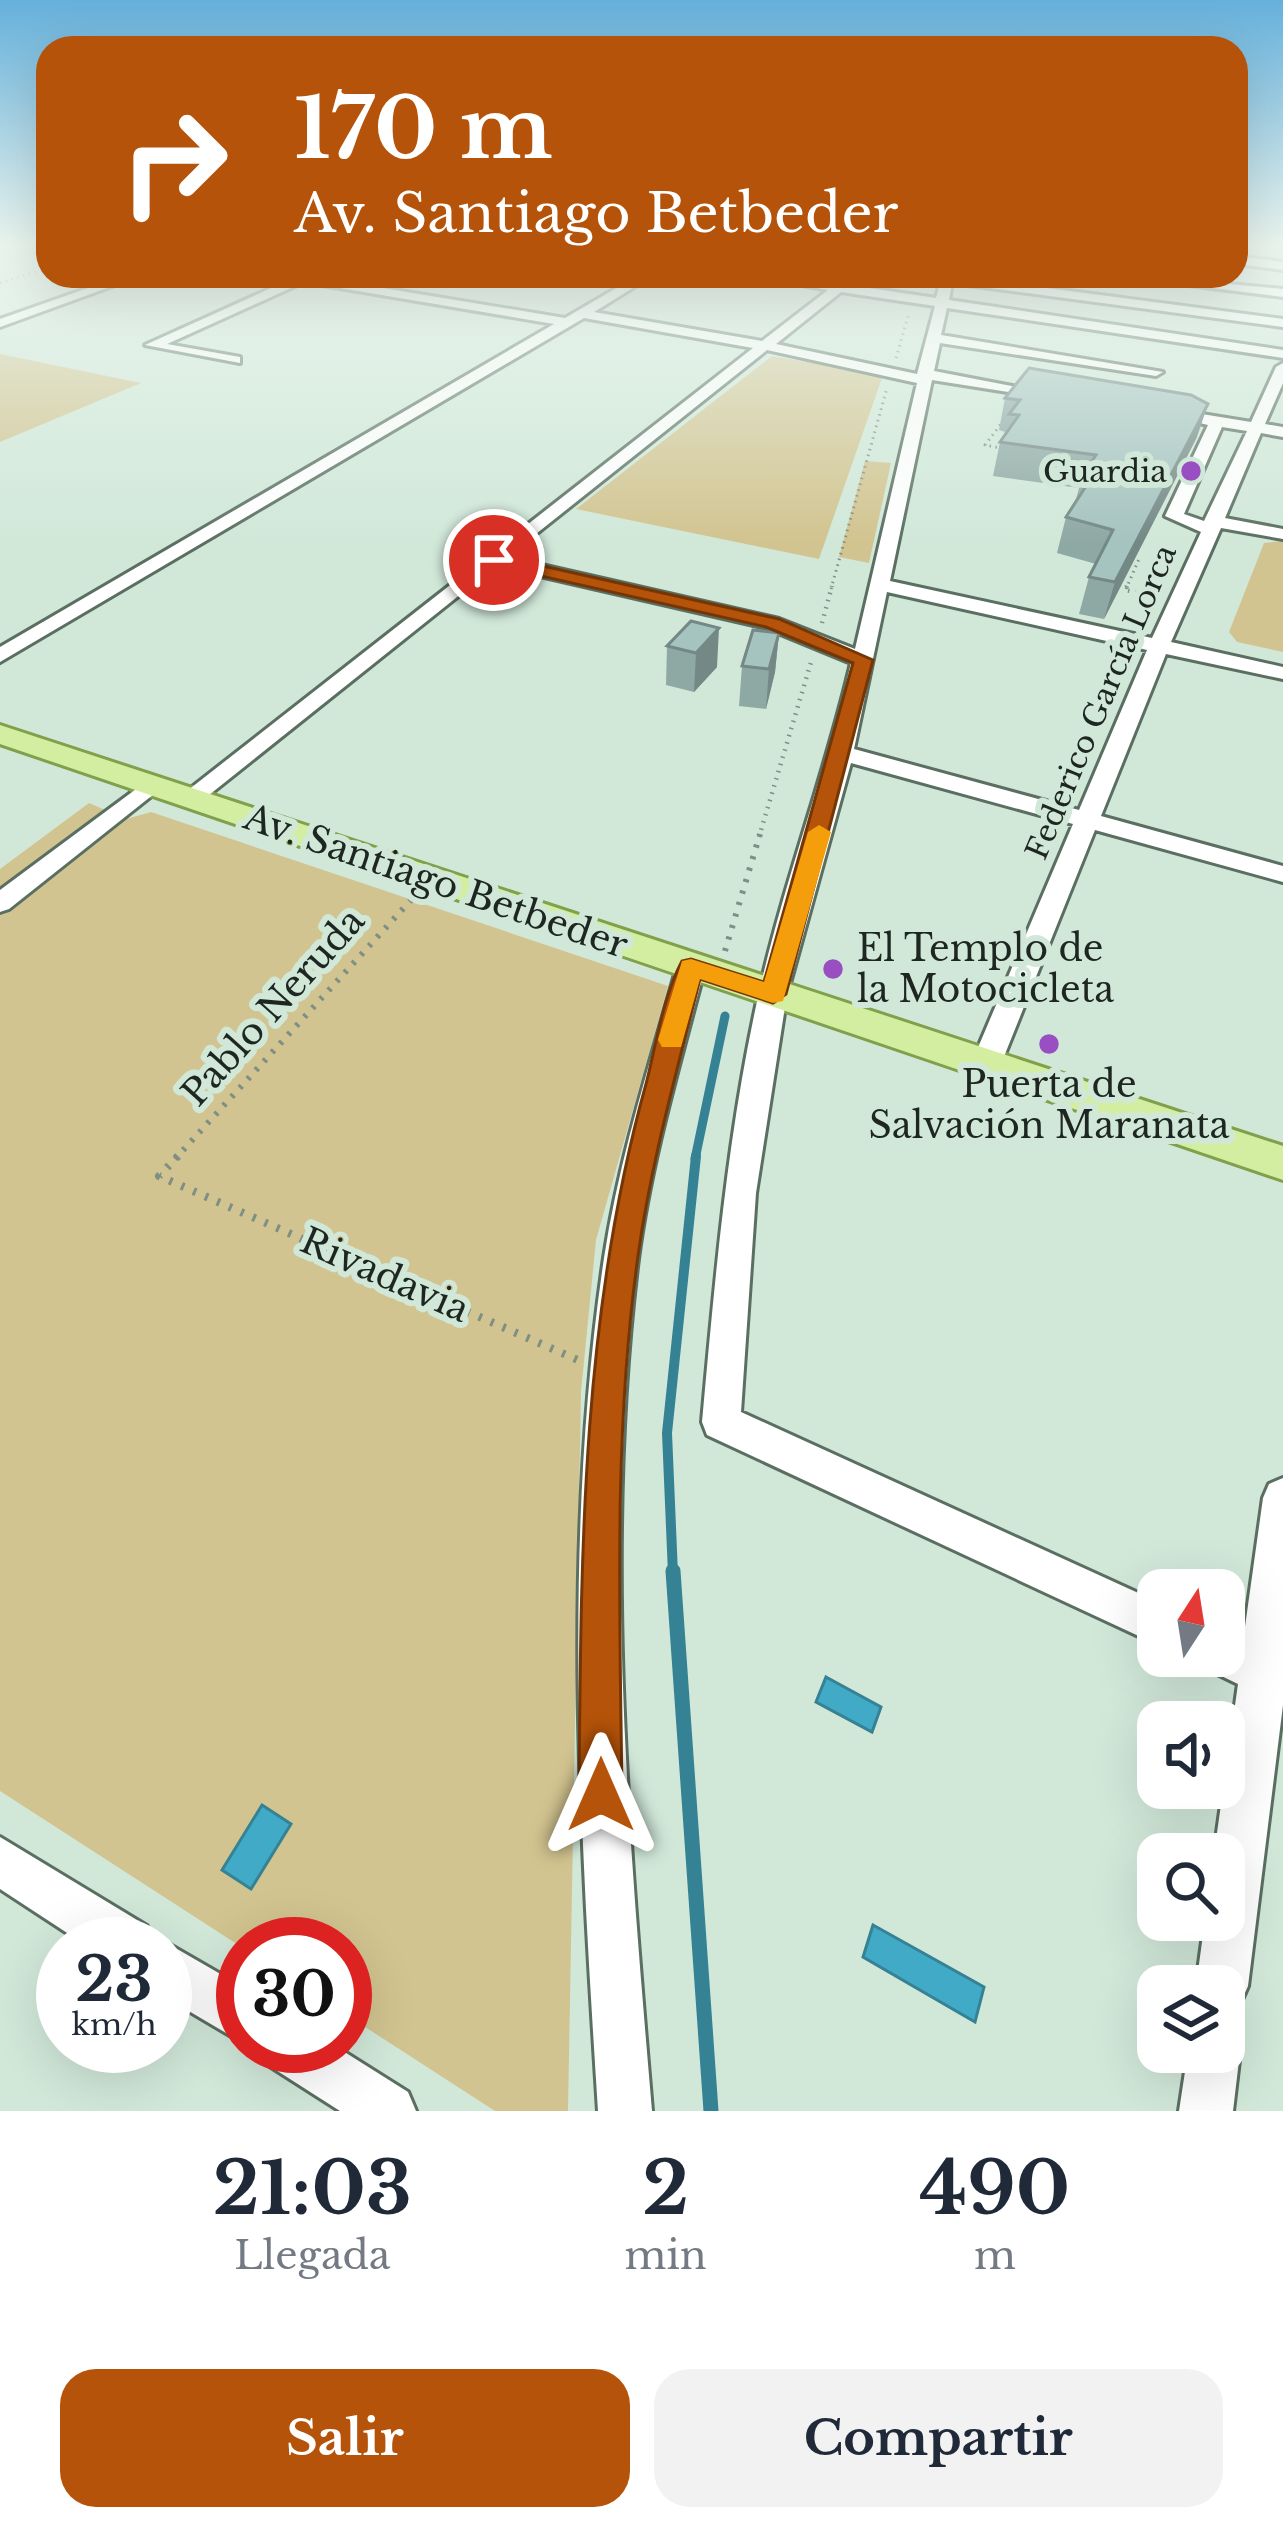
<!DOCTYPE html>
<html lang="es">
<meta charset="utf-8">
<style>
body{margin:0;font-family:"Libre Baskerville",serif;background:#f2f2f3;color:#1f2937;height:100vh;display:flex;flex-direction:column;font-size:45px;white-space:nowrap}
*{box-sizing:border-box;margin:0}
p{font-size:39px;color:#747a83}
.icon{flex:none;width:66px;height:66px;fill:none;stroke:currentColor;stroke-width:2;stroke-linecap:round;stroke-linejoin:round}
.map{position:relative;height:2111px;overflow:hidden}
.side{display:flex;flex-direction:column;background:#fff;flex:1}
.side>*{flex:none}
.guide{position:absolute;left:36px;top:36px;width:1212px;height:252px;border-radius:36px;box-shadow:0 12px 48px #0002;background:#b45309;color:#fff;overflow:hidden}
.needle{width:78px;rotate:12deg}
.fabs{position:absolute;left:1137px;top:1569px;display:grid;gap:24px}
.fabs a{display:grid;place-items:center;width:108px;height:108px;border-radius:24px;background:#fff;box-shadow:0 12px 48px #0002;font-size:60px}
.speed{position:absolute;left:36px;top:1917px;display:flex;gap:24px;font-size:60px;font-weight:700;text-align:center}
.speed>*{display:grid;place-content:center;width:156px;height:156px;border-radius:50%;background:#fff;box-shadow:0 12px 48px #0002;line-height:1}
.speed small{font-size:30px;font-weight:400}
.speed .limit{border:18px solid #d22;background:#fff;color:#111}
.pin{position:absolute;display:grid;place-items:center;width:102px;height:102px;color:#fff;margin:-51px;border:6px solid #fff;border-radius:50%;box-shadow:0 3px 12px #0007}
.me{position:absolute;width:132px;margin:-66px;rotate:0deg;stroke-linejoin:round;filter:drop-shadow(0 0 9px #0008)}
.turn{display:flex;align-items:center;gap:42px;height:252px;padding:0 60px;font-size:54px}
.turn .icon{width:156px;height:156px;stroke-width:2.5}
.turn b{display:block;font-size:84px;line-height:102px}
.eta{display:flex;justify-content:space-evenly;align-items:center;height:204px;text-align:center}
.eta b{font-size:72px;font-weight:700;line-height:84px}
.primary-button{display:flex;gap:24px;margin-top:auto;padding:24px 60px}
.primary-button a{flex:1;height:138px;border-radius:36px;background:#b45309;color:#fff;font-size:48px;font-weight:700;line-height:138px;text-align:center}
.primary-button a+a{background:#f2f2f3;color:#1f2937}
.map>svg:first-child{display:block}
</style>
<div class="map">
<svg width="1283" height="2111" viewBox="0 0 1283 2111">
<rect width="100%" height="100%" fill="#d1e8d9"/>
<g fill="#d2c490">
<polygon points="0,354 141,383 0,442"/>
<polygon points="772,356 883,375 819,559 576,509"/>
<polygon points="865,461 891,463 869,563 839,557"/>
<polygon points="1283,541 1283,652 1237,642 1229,632 1264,543"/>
<polygon points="89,803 126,819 151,812 668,986 596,1240 581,1392 568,2111 495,2111 345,2014 345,1944 243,1944 243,1948 0,1791 0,869"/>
</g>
<g fill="#40aac7" stroke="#368295" stroke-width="3">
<polygon points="826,1677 881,1707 872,1732 816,1702"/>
<polygon points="262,1805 291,1824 251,1889 222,1870"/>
<polygon points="873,1925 984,1987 975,2022 863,1957"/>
</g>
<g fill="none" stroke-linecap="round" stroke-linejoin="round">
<polyline stroke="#368295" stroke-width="9" points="695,1159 725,1016"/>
<polyline stroke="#368295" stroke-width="10" points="673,1574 667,1433 696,1156"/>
<polyline stroke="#368295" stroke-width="15" points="673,1571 711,2111"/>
<defs>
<g id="minor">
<polygon points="1236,256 1283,262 1283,270 1236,264"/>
<polygon points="122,276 140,276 0,327 0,319"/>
<path d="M282 276H310L565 318 637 276H652L594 312 762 341 828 290 755 276 836 283 845 276H859L849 285 936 298 940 283 936 276H955L1283 319V327L952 283 949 300 1283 350V358L947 308 941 335 1163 372 1156 376 940 343 934 371 1059 395 1052 399 932 380 890 581 1152 638 1201 532 1165 516 1208 425 1157 413 1165 408 1251 422 1276 367 1283 363V383L1265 424 1283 427V437L1261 433 1225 518 1283 529V539L1221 528 1171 642 1283 667V679L1166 654 1101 816 1283 866V882L1095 830 1001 1064 997 1072H975L971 1064 1073 824 851 763 787 994 756 1193 741 1412 1158 1602V1645L707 1435 702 1422C715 1279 727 1137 758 997 783 884 825 775 851 663L766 628 496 566 199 803H181L178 798 753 348 584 318 0 662V647L554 324 304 282 167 344 240 357V363L145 345 289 280ZM841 292 935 306 917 374 776 344ZM767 350 917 383 855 649 779 619 507 557ZM1222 427 1247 431 1204 521 1184 514ZM887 592 1147 650 1079 810 854 749Z"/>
<polygon points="1143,276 1283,289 1283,297 1149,280"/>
<polygon points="151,778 163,785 159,790 9,909 0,912 0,890"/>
<path d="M691 957 705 967C680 1063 651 1160 638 1259 603 1542 628 1828 652 2111H598C580 1828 562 1540 604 1258 619 1159 650 1063 677 967Z"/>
<polygon points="1283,1478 1283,1705 1248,1986 1240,2004 1224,2011 1224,1986 1196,1986 1205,1920 1224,1920 1224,1854 1214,1854 1238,1684 1209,1670 1203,1656 1224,1656 1224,1633 1243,1641 1263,1498 1269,1484"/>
<polygon points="0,1837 147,1926 154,1944 84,1944 0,1889"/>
<polygon points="165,1942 243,1987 243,2043 165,1997 165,1944 159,1944"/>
<polygon points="1224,2030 1233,2033 1240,2052 1233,2111 1179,2111 1188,2052 1224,2052"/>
<polygon points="261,2046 335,2046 408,2092 416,2111 340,2111 268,2065"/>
</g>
<polygon id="major" points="0,725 1283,1146 1283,1180 0,744"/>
</defs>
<use href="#minor" stroke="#5a6f61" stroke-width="6"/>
<use href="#major" stroke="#80a04b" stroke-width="6"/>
<g stroke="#7f8f84" stroke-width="3" stroke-dasharray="1.5 4.5" stroke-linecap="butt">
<polyline points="0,283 48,268"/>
<polyline points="896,358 909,313"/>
<polyline points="1004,420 985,445 1005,449"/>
<polyline points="831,589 887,388"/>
<polyline points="1126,589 1139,559"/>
</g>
<g stroke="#7f8f84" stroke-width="4.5" stroke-dasharray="1.5 6" stroke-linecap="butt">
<polyline points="1127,586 1125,590 1159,597"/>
<polyline points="822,623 832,586"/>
<polyline points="759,837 812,659"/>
</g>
<g stroke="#7f8f84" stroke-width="6" stroke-dasharray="3 9" stroke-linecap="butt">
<polyline points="725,951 760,834"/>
<polyline points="175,1159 411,900"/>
</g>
<polyline stroke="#7f8f84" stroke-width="8" stroke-dasharray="3 10" stroke-linecap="butt" points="178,1156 159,1176 580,1361"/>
<use href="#minor" fill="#fff" fill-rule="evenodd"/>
<use href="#major" fill="#d3eda1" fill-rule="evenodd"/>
</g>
<g fill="#8ea8a4">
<polygon points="1005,398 1197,437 1104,619 1079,614 1089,577 1096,564 1057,553 1066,517 1075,503 1079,488 993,476 1000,442 1005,432 999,430"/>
<polygon points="691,621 717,667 694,692 666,685 667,646"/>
<polygon points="779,633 775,672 766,709 739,706 742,666"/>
</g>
<g fill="#748886">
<polygon points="1208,404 1197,437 1104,619 1115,582"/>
<polygon points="719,628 717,667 694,692 696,653"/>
<polygon points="779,633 775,672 766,709 769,669"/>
</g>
<g fill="#a5c3bf" stroke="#748886" stroke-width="3">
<polygon points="1029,368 1191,395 1208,404 1115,582 1089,577 1113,530 1066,517 1086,486 1080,485 1086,477 1082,476 1096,455 1000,442 1019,415 1009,414 1020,400 1005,398"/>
<polygon points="691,621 719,628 696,653 667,646"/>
<polygon points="753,630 779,633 769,669 742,666"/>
</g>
<linearGradient id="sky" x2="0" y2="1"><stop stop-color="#65b0db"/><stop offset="0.45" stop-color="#eaf5ee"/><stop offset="1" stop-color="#eaf5ee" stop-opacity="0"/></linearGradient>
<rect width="1283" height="543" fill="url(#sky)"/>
<path fill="#b45309" stroke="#753606" stroke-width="3" d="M494 555 779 619 873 660 786 994 773 1003 700 979C677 1071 651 1162 638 1256 613 1435 620 1615 622 1795L616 1810 601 1817 586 1810 579 1795C581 1556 581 1317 646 1084 656 1045 663 997 682 961L691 959 764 982 853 663 766 627 488 564V556Z"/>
<polygon fill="#f59e0b" points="819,825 831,832 783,1001 773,1003 700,979 681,1047 662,1047 658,1040 682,961 691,959 764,982 808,832"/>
<g fill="#994ec1" stroke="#d1e8d9" stroke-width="4.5">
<circle cx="1191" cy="471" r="12"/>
<circle cx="833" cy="969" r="12"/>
<circle cx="1049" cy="1044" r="12"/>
</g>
<g text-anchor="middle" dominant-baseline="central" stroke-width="12" stroke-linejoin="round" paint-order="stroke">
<g font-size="30" fill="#1d2620" stroke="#d1e8d9" text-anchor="end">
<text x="1167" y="471">Guardia</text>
</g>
<g font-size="30" fill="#1d2620" stroke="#d1e8d9">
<text transform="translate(1101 702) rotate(-67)">Federico García Lorca</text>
</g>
<g font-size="36" fill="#1d2620" stroke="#d1e8d9">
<text transform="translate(436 881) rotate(19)">Av. Santiago Betbeder</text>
<text transform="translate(273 1007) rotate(-48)">Pablo Neruda</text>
<text transform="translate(385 1275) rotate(24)">Rivadavia</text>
</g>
<g font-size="36" fill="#1d2620" stroke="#d1e8d9" text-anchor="start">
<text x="857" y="948">El Templo de<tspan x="857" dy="41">la Motocicleta</tspan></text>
<text x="1049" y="1084" text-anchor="middle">Puerta de<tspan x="1049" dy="41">Salvación Maranata</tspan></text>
</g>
</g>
</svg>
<div class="fabs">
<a><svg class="needle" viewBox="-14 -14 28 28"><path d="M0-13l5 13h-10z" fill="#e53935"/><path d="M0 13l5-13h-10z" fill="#747a83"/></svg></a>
<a><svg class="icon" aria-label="sound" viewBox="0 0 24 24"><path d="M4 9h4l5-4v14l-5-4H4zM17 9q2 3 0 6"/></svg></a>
<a><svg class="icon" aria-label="search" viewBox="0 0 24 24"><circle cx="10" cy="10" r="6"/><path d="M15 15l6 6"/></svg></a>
<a><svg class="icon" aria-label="layers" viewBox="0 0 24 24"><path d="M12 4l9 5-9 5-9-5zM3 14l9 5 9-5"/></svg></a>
</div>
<div class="speed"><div>23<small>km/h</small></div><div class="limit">30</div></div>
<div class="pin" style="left:494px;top:560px;background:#d93025"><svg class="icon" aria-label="arrive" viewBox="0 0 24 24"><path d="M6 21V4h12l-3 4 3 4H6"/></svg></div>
<svg class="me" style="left:601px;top:1795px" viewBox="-20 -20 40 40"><path d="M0-17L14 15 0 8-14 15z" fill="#b45309" stroke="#fff" stroke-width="4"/></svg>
<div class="guide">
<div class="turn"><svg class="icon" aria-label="right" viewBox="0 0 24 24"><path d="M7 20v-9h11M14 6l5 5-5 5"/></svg><div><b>170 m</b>Av. Santiago Betbeder</div></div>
</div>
</div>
<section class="side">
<div class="eta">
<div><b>21:03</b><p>Llegada</p></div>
<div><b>2</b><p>min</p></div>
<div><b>490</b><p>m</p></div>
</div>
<div class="primary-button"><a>Salir</a><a>Compartir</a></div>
</section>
